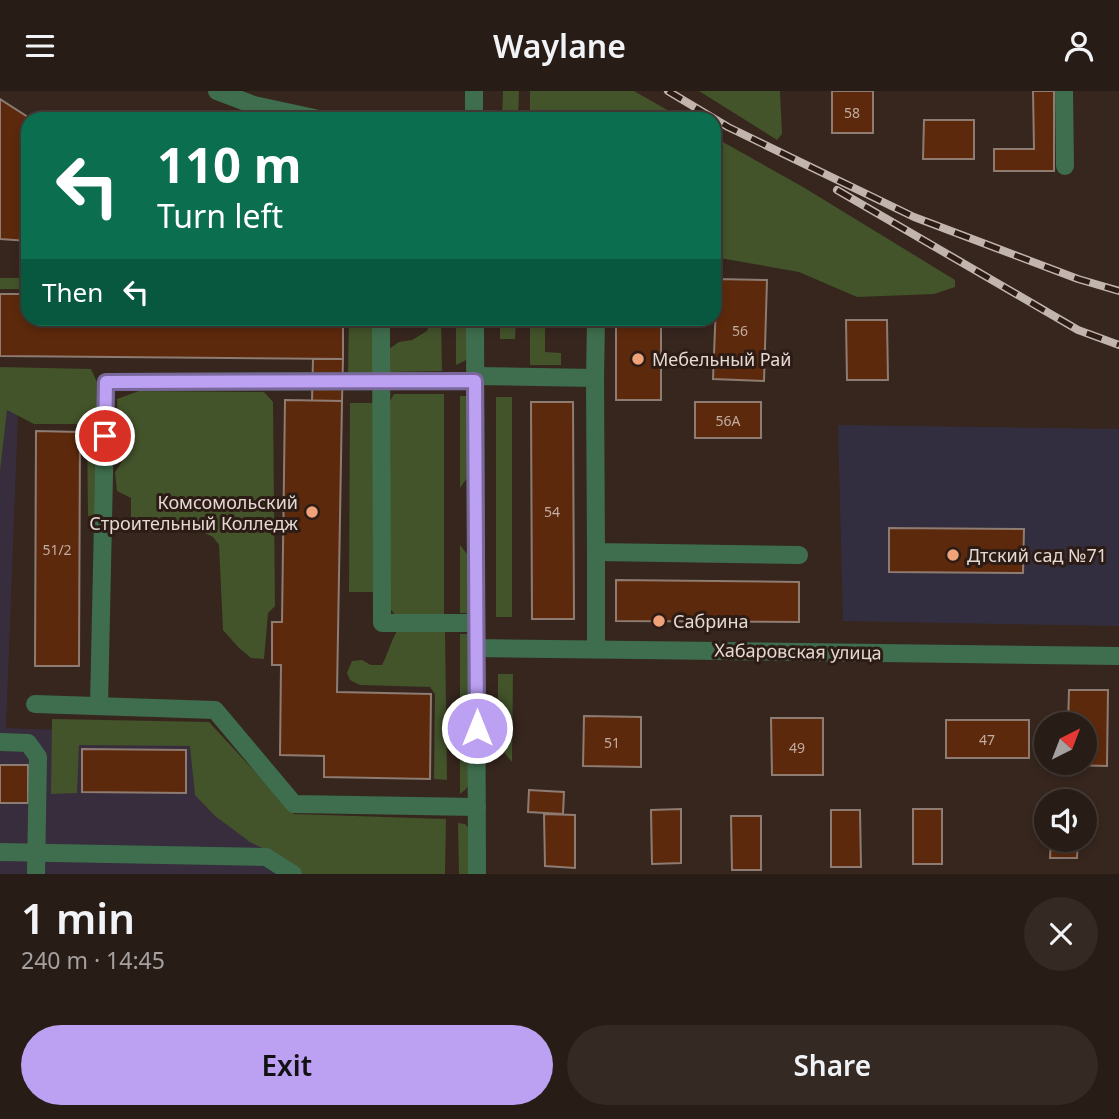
<!DOCTYPE html>
<meta charset="utf-8">
<style>
body{margin:0;font-family:"Noto Sans",sans-serif;background:#342923;color:#f1f3f6;height:100vh;display:flex;flex-direction:column;font-size:26px;white-space:nowrap}
*{box-sizing:border-box;margin:0}
p{font-size:23px;color:#a5a1a1}
.icon{flex:none;width:38px;height:38px;fill:none;stroke:currentColor;stroke-width:2;stroke-linecap:round;stroke-linejoin:round}
.map{position:relative;height:783px;overflow:hidden}
.details{display:flex;flex-direction:column;background:#281c16;flex:1}
.details>*{flex:none}
.hud{position:absolute;left:21px;top:21px;width:700px;height:214px;border-radius:21px;box-shadow:0 4px 10px #0003,0 0 0 2px #443a35;background:#0b6e4f;color:#fff;overflow:hidden}
.needle{width:46px;rotate:42deg}
.tools{position:absolute;left:1034px;top:621px;display:grid;gap:14px}
.tools a{display:grid;place-items:center;width:63px;height:63px;border-radius:50%;background:#281c16;box-shadow:0 4px 10px #0003,0 0 0 2px #443a35;font-size:35px}
.pin{position:absolute;display:grid;place-items:center;width:60px;height:60px;color:#fff;margin:-30px;border:4px solid #fff;border-radius:50%;box-shadow:0 2px 7px #0007}
.me{position:absolute;width:77px;margin:-38px;rotate:0deg;stroke-linejoin:round;filter:drop-shadow(0 0 5px #0008)}
.turn{display:flex;align-items:center;gap:24px;height:147px;padding:0 21px;font-size:32px}
.turn .icon{width:91px;height:91px;stroke-width:2.5}
.turn b{display:block;font-size:49px;line-height:60px}
.then{display:flex;align-items:center;height:66px;padding:0 21px;background:#0003;gap:14px;font-size:26px}
.round{display:grid;place-items:center;flex:none;width:74px;height:74px;border-radius:37px;background:#342923}
.summary{display:flex;align-items:center;justify-content:space-between;height:119px;padding:0 21px}
h1{font-size:42px;font-weight:600;line-height:52px}
.primary-button{display:flex;gap:14px;margin-top:auto;padding:14px 21px}
.primary-button a{flex:1;height:80px;border-radius:42px;background:#bca0f2;color:#111;font-size:28px;font-weight:600;line-height:80px;text-align:center}
.primary-button a+a{background:#342923;color:#f1f3f6}
header{display:flex;justify-content:space-between;align-items:center;height:91px;padding:0 21px;background:#281c16;font-size:32px;font-weight:600}
.map>svg:first-child{display:block}
</style>
<header><svg class="icon" aria-label="menu" viewBox="0 0 24 24"><path d="M4 6h16M4 12h16M4 18h16"/></svg>Waylane<svg class="icon" aria-label="person" viewBox="0 0 24 24"><circle cx="12" cy="8" r="4"/><path d="M4 21q1-7 8-7t8 7"/></svg></header>
<div class="map">
<svg width="1119" height="783" viewBox="0 0 1119 783">
<rect width="100%" height="100%" fill="#36261e"/>
<polygon fill="#332e3f" points="838,334 1119,338 1119,535 843,530"/>
<polygon fill="#372d3c" points="0,297 19,298 6,637 207,644 294,741 435,783 0,783"/>
<g fill="#43532a">
<polygon points="503,0 519,0 518,28 502,28"/>
<polygon points="530,0 634,0 683,28 530,28"/>
<polygon points="699,0 780,0 782,43 777,49"/>
<polygon points="714,46 803,96 955,189 955,196 934,203 857,206 799,181 714,166"/>
<rect x="0" y="187" width="28" height="11"/>
<polygon points="349,228 373,228 373,283 348,282"/>
<polygon points="431,228 441,228 442,280 390,281 389,258 399,251 412,249 427,240"/>
<polygon points="456,228 470,228 470,267 456,274"/>
<polygon points="500,228 516,228 515,248 500,248"/>
<polygon points="530,228 545,228 545,261 561,262 561,274 530,274"/>
<polygon points="0,276 91,278 98,293 98,424 88,425 87,333 34,333 7,319 0,380"/>
<polygon points="139,300 264,301 273,311 275,515 268,522 264,568 251,567 239,557 223,539 219,454 213,446 203,441 131,441 131,407 117,400 115,381 123,369 122,350 118,337 117,308"/>
<polygon points="394,303 444,303 444,524 395,524 389,516 389,312"/>
<polygon points="460,305 470,305 470,383 460,397"/>
<rect x="496" y="306" width="16" height="220"/>
<polygon points="350,312 374,312 373,501 349,501"/>
<polygon points="460,454 471,468 472,522 460,522"/>
<path d="M397 540H445L447 689 434 688 435 603 430 596 360 594 350 589 347 582 352 570 362 569 371 574H382C388 563 390 552 397 540Z"/>
<polygon points="460,543 470,543 470,692 466,698 460,703"/>
<polygon points="498,583 513,583 512,671 498,654"/>
<polygon points="52,628 209,631 294,723 446,728 445,783 303,783 275,763 250,751 215,725 195,704 190,655 79,654 77,702 51,703"/>
<polygon points="458,732 465,733 469,738 469,783 459,783"/>
</g>
<g fill="#5d290c" stroke="#8e7b71" stroke-width="2">
<rect x="832" y="0" width="41" height="42"/>
<polygon points="1033,0 1054,0 1054,80 994,80 994,58 1034,58"/>
<polygon points="0,8 31,28 28,28 28,150 0,148"/>
<polygon points="924,29 974,29 974,68 923,68"/>
<polygon points="717,188 767,189 764,290 713,288"/>
<polygon points="0,203 28,203 28,228 343,228 343,268 0,265"/>
<rect x="616" y="228" width="45" height="81"/>
<polygon points="846,229 887,229 888,289 847,289"/>
<polygon points="313,268 343,268 342,310 312,310"/>
<polygon points="285,309 342,310 337,601 431,603 430,688 324,686 324,665 280,664 281,574 272,574 272,531 282,531"/>
<polygon points="531,311 573,311 574,528 532,528"/>
<rect x="695" y="311" width="66" height="36"/>
<polygon points="36,340 80,341 79,575 35,575"/>
<polygon points="889,437 1024,438 1023,482 889,481"/>
<polygon points="616,489 799,491 799,531 616,530"/>
<polygon points="1069,599 1108,599 1107,675 1067,674 1067,672 1085,672 1085,634 1068,634"/>
<polygon points="584,625 641,626 641,676 583,675"/>
<polygon points="771,627 823,627 823,684 772,684"/>
<rect x="946" y="629" width="83" height="38"/>
<polygon points="82,658 186,659 186,702 82,701"/>
<rect x="0" y="674" width="28" height="38"/>
<polygon points="529,699 564,701 563,723 528,721"/>
<polygon points="681,718 681,772 652,773 651,719"/>
<rect x="913" y="718" width="29" height="55"/>
<polygon points="831,719 860,719 861,776 831,776"/>
<polygon points="544,723 575,724 575,777 545,775"/>
<polygon points="731,725 761,725 761,779 732,779"/>
<polygon points="1051,749 1078,749 1077,767 1050,767"/>
</g>
<g fill="none" stroke-linecap="round" stroke-linejoin="round">
<g stroke="#3e6e4d" stroke-width="18">
<polyline points="217,0 254,14 319,28"/>
<polyline points="474,0 474,28"/>
<polyline points="1064,0 1065,75"/>
<polyline points="381,228 382,532 476,532"/>
<polyline points="475,228 477,783"/>
<polyline points="475,285 595,287 596,461 799,464"/>
<polyline points="595,287 596,228"/>
<polyline points="476,557 1119,565"/>
<polyline points="596,558 596,461"/>
<polyline points="35,613 215,619 294,713 477,716"/>
<polyline points="99,615 106,291 475,290"/>
<polyline points="0,651 28,652 38,666 36,783"/>
<polyline points="0,761 266,766 293,783"/>
</g>
<defs>
<g id="rail">
<polyline points="668,0 728,36 914,126 1078,188 1119,200"/>
<polyline points="837,99 1078,239 1119,254"/>
</g>
</defs>
<use href="#rail" stroke="#c1b5ae" stroke-width="8"/>
<use href="#rail" stroke="#2c1c15" stroke-width="5" stroke-dasharray="16" stroke-linecap="butt"/>
</g>
<g fill="none" stroke-linecap="round" stroke-linejoin="round">
<defs>
<polyline id="route" points="105,345 106,291 475,290 477,637"/>
</defs>
<use href="#route" stroke="#7a689d" stroke-width="18"/>
<use href="#route" stroke="#bca0f2" stroke-width="12"/>
</g>
<g fill="#f0a279" stroke="#2c1c15" stroke-width="2.5">
<circle cx="638" cy="268" r="7"/>
<circle cx="312" cy="421" r="7"/>
<circle cx="953" cy="464" r="7"/>
<circle cx="659" cy="530" r="7"/>
</g>
<g text-anchor="middle" dominant-baseline="central" stroke-width="6" stroke-linejoin="round" paint-order="stroke">
<g font-size="14" fill="#c2ada1">
<text x="852" y="21">58</text>
<text x="740" y="239">56</text>
<text x="728" y="329">56А</text>
<text x="552" y="420">54</text>
<text x="57" y="458">51/2</text>
<text x="987" y="648">47</text>
<text x="612" y="651">51</text>
<text x="797" y="656">49</text>
</g>
<g font-size="18" fill="#e4d9d3" stroke="#2c1c15" text-anchor="start">
<text x="652" y="268">Мебельный Рай</text>
<text x="298" y="411" text-anchor="end">Комсомольский<tspan x="298" dy="21">Строительный Колледж</tspan></text>
<text x="967" y="464">Дтский сад №71</text>
<text x="673" y="530">Сабрина</text>
</g>
<g font-size="18" fill="#e4d9d3" stroke="#2c1c15">
<text transform="translate(798 560) rotate(1)">Хабаровская улица</text>
</g>
</g>
</svg>
<div class="tools">
<a><svg class="needle" viewBox="-14 -14 28 28"><path d="M0-13l5 13h-10z" fill="#e53935"/><path d="M0 13l5-13h-10z" fill="#a5a1a1"/></svg></a>
<a><svg class="icon" aria-label="sound" viewBox="0 0 24 24"><path d="M4 9h4l5-4v14l-5-4H4zM17 9q2 3 0 6"/></svg></a>
</div>
<div class="pin" style="left:105px;top:345px;background:#d93025"><svg class="icon" aria-label="arrive" viewBox="0 0 24 24"><path d="M6 21V4h12l-3 4 3 4H6"/></svg></div>
<svg class="me" style="left:477px;top:637px" viewBox="-20 -20 40 40"><circle r="17" fill="#bca0f2" stroke="#fff" stroke-width="3"/><path d="M0-11L8 9 0 5-8 9z" fill="#fff"/></svg>
<div class="hud">
<div class="turn"><svg class="icon" aria-label="left" viewBox="0 0 24 24"><path d="M17 20v-9H6M10 6l-5 5 5 5"/></svg><div><b>110 m</b>Turn left</div></div>
<div class="then">Then<svg class="icon" aria-label="left" viewBox="0 0 24 24"><path d="M17 20v-9H6M10 6l-5 5 5 5"/></svg></div>
</div>
</div>
<section class="details">
<div class="summary"><div><h1>1 min</h1><p>240 m · 14:45</p></div><a class="round"><svg class="icon" aria-label="close" viewBox="0 0 24 24"><path d="M6 6l12 12M18 6L6 18"/></svg></a></div>
<div class="primary-button"><a>Exit</a><a>Share</a></div>
</section>
